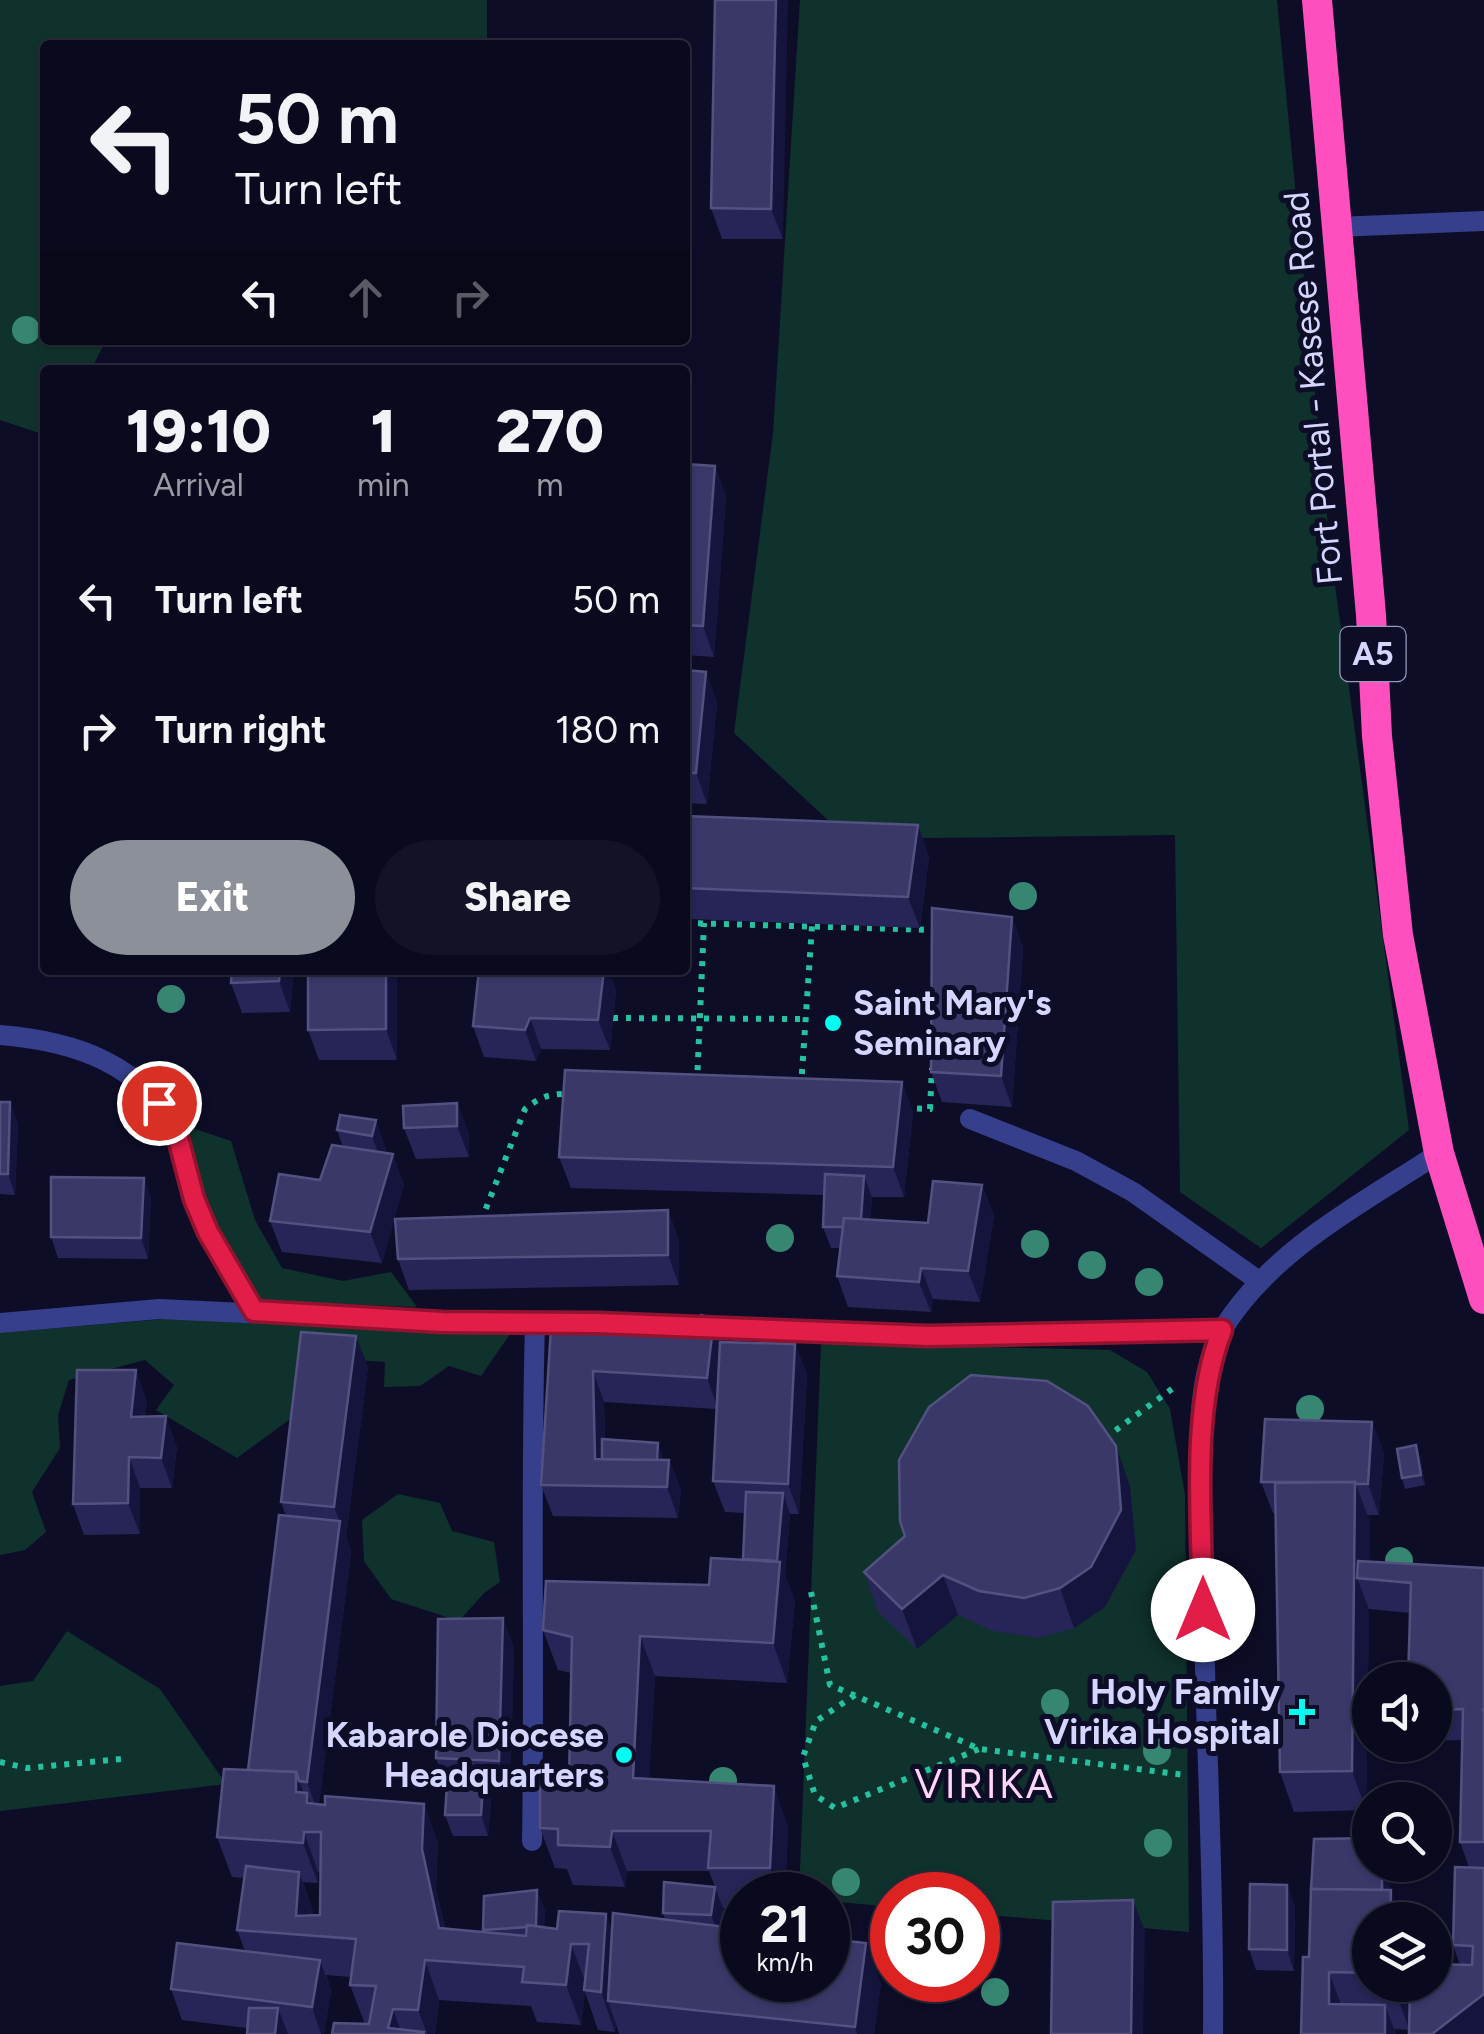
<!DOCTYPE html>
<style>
body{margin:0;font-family:Figtree,sans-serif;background:#131327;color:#f1f3f6;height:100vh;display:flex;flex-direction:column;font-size:38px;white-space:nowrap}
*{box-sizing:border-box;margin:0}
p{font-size:32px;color:#999aa4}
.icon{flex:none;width:55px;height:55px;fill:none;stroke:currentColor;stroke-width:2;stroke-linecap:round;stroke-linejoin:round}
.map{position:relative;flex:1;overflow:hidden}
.side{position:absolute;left:40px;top:365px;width:650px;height:610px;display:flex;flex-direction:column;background:#0a0a1e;border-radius:10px;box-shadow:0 2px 8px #0004,0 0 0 2px #2a2b3c}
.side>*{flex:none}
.top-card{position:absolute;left:40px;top:40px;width:650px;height:305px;border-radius:10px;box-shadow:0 2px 8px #0004,0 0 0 2px #2a2b3c;background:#0a0a1e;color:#f1f3f6;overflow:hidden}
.fabs{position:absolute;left:1352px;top:1662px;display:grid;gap:20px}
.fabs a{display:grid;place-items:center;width:100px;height:100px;border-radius:50%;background:#0a0a1e;box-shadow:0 2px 8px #0004,0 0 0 2px #2a2b3c;font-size:50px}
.speed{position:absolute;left:720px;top:1872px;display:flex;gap:20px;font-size:50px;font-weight:700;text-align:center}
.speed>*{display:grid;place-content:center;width:130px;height:130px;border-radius:50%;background:#0a0a1e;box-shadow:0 2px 8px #0004,0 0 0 2px #2a2b3c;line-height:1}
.speed small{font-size:25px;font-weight:400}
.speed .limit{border:15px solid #d22;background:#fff;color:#111}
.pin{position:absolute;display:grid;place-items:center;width:85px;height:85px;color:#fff;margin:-42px;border:5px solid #fff;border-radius:50%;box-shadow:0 2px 10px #0007}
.me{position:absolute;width:110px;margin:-55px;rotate:0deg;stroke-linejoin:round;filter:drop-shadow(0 0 8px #0008)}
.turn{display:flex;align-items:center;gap:35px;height:210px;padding:0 30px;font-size:45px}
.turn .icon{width:130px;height:130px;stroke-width:2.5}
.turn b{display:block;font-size:70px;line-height:85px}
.lanes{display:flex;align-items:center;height:95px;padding:0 30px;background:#0003;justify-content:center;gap:50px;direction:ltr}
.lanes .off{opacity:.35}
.eta{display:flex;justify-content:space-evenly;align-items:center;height:170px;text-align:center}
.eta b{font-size:60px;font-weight:800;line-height:70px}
.primary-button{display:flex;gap:20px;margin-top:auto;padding:20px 30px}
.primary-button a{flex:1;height:115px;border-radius:60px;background:#8c9099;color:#fff;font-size:40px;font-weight:800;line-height:115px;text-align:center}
.primary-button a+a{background:#131327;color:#f1f3f6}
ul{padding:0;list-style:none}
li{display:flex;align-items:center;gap:30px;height:130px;padding:0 30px}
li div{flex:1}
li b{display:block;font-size:38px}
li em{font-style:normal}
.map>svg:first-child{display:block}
</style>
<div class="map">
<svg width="1484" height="2034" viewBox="0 0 1484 2034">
<rect width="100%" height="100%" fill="#0e0d28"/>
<g fill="#10322c">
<polygon points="0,0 487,0 487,45 45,45 45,340 106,340 91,370 45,370 45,435 0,420"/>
<polygon points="800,0 1277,0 1330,548 1409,1130 1261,1248 1180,1192 1175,835 926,838 844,835 734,733 773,433"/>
<polygon points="183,1125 231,1141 255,1220 282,1268 343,1281 391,1272 417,1307 261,1301 222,1239 199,1185"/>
<polygon points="165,1319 512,1331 481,1376 449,1366 420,1386 384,1387 385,1362 309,1357 293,1417 237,1458 156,1410 174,1385 145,1360 69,1380 58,1415 60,1448 32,1492 46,1532 25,1550 0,1555 0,1333"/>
<polygon points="821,1343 1110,1350 1147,1372 1170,1409 1185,1495 1189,1932 978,1914 978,1895 892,1895 892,1907 828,1901 828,1895 799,1895"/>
<polygon points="398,1494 440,1503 452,1531 494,1542 500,1582 484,1593 459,1621 391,1599 364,1561 362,1520"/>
<polygon points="67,1631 160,1689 226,1784 0,1811 0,1686 33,1681"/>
</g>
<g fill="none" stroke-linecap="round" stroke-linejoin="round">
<g stroke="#25c2a0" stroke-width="6" stroke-dasharray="5 8" stroke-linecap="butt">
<polyline points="685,923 937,930"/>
<polyline points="613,1018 806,1019"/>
<polyline points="697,1083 704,923"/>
<polyline points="801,1087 812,926"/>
<polyline points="904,1108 930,1109 932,1068"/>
<path d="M481 1221 525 1109C541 1096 551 1093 572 1094"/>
<polyline points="1105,1438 1176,1386"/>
<polyline points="811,1592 830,1685 980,1749 1185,1775"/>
<polyline points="855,1695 816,1721 803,1757 815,1795 835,1808 979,1749"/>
<polyline points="0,1762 27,1768 121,1759"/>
</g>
<g stroke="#353f8b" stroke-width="20">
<polyline points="1336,227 1484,221"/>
<path d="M0 1035C73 1041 145 1063 177 1136 186 1157 188 1181 196 1203 210 1241 233 1276 254 1311"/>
<polyline points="970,1119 1076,1161 1133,1192 1259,1281"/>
<polyline points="0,1323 159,1309 442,1322 597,1323 928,1336 1222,1330"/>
<path d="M532 1841C535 1669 530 1497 535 1324"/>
<path d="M1213 2034C1215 1870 1203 1707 1203 1543 1202 1479 1189 1383 1224 1327 1274 1248 1363 1203 1439 1153"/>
</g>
<polyline stroke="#ff4fbf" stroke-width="30" points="1317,0 1371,615 1377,736 1398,935 1439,1153 1484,1299"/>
</g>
<g fill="#368671">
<circle cx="26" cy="330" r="14"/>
<circle cx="1023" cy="896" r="14"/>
<circle cx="171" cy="999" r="14"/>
<circle cx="780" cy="1238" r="14"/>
<circle cx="1035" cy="1244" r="14"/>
<circle cx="1092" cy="1265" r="14"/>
<circle cx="1149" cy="1282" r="14"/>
<circle cx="1310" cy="1409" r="14"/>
<circle cx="1399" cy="1561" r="14"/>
<circle cx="1055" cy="1703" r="14"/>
<circle cx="1157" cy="1751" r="14"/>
<circle cx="723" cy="1781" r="14"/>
<circle cx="1158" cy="1843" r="14"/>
<circle cx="846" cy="1882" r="14"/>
<circle cx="995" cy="1992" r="14"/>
</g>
<g fill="#272557" fill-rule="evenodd">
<polygon points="715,0 783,239 722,239 711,208"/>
<polygon points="685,464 715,466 726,497 714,657 685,655"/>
<polygon points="685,670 706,672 717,703 707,804 685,803"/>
<polygon points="685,816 929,856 920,928 690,919 685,905"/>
<polygon points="1012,917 1023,948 1012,1107 942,1102 931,1072"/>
<polygon points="294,970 290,1012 242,1013 231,983"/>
<polygon points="397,970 397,1060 319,1060 308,1030"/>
<polygon points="616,990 610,1050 541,1049 536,1061 484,1057 473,1026"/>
<polygon points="902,1082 913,1113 904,1197 872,1197 870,1219 928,1223 982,1185 994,1216 980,1302 933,1299 931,1312 848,1307 837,1276 841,1248 831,1248 823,1227 825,1195 571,1188 559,1157"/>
<polygon points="0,1102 18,1123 15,1195 0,1194"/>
<polygon points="457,1103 469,1134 469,1157 416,1159 404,1128"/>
<polygon points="376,1120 386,1153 404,1184 382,1263 282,1252 270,1221 320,1180 343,1147 337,1130"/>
<polygon points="144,1178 151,1199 148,1259 58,1258 51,1237"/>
<polygon points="668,1210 679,1241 679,1285 409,1290 398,1259"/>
<path d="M714 1319 723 1342 795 1344 807 1375 799 1514H790L785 1575 795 1601 787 1683 655 1676 649 1779 788 1826 785 1895H742V1908H723L720 1926 881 1983 874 2034H619L616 2024 615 2032 598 2030 585 1992 581 2025 537 2022 531 2006 439 2000 435 2034H332L365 2024 350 1985 351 1977 326 1975 331 1991 324 2034H247V2028L182 2020 171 1989 245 1951 237 1930 244 1878 232 1877 217 1837 248 1770 286 1516 281 1502 368 1367 346 1536 351 1552 319 1804H424L438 1844 436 1889 445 1928 484 1932 483 1930 537 1890 545 1911 544 1927 557 1929 606 1914 612 1932 665 1919 663 1913 715 1887 709 1871H627L625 1887 573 1885 567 1869 555 1868 540 1828 569 1780 571 1673 558 1670 543 1630 709 1585 743 1560 745 1513 725 1512 713 1481 717 1409 604 1402 605 1440 662 1453V1460H669L681 1490 678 1518 553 1516 541 1485 551 1328 696 1334ZM318 1872H320V1915H313V1912L303 1882 318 1883Z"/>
<polygon points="147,1401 145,1417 177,1447 172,1488 140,1488 140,1534 84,1535 73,1504"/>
<polygon points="1372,1422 1384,1453 1379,1515 1367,1515 1370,1522 1369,1562 1484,1568 1484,2034 1394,2029 1396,2034 1301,2034 1309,1957 1390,1890 1402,1920 1370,1920 1370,1985 1410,1985 1460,1965 1453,1945 1469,1867 1460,1842 1462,1740 1435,1741 1435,1680 1410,1613 1369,1609 1366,1810 1294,1812 1280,1772 1276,1513 1273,1513 1261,1482"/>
<polygon points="1420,1456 1425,1485 1405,1489 1402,1478"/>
<polygon points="1130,1486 1136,1550 1105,1607 1074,1628 1039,1638 993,1631 958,1615 917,1649 878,1612 864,1572"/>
<polygon points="503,1618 514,1649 510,1792 492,1791 488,1836 453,1836 445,1815 447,1789 436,1758"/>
<polygon points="1295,1906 1294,1971 1256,1970 1249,1949"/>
</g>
<g fill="#15143c">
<polygon points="776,0 788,0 783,239 771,209"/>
<polygon points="715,466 726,497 714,657 703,626"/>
<polygon points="706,672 717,703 707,804 696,773"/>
<polygon points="918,825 929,856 920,928 908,897"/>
<polygon points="1012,917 1023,948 1012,1107 1001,1076"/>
<polygon points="280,970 294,970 290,1012 279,981"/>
<polygon points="386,970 397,970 397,1060 386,1029"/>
<polygon points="604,970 609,970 616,990 610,1050 598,1020"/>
<polygon points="530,1018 541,1049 536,1061 525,1030"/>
<polygon points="902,1082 913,1113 904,1197 893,1167"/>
<polygon points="10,1102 18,1123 15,1195 8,1174"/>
<polygon points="457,1103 469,1134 469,1157 457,1126"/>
<polygon points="376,1120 387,1151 383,1167 372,1136"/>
<polygon points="393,1154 404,1184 382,1263 370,1232"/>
<polygon points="864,1176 872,1197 868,1248 860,1227"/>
<polygon points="144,1178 151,1199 148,1259 141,1238"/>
<polygon points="982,1185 994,1216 980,1302 968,1271"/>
<polygon points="668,1210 679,1241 679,1285 668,1255"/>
<polygon points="921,1268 933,1299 931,1312 919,1282"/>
<polygon points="714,1319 726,1350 718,1409 707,1378"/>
<polygon points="356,1336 368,1367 346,1536 351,1552 318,1813 307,1782 340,1522 334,1507"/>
<polygon points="795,1344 807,1375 799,1514 788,1484"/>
<polygon points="136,1370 147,1401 142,1448 131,1417"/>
<polygon points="593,1371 604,1402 606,1462 595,1459"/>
<polygon points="166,1416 177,1447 172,1488 161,1458"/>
<polygon points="1372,1422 1384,1453 1379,1515 1368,1484"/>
<polygon points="658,1443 662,1453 660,1476 656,1466"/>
<polygon points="1416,1445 1420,1456 1425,1485 1421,1475"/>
<polygon points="1116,1446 1130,1486 1136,1550 1105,1607 1074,1628 1060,1588"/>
<polygon points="129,1457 140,1488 140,1534 128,1503"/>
<polygon points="669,1460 681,1490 678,1518 667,1487"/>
<polygon points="1355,1482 1370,1522 1369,1579 1357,1578 1369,1609 1366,1810 1352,1771"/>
<polygon points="783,1493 790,1514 785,1575 795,1601 787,1683 773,1643 777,1561"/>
<polygon points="943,1575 958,1615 917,1649 902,1609"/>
<polygon points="503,1618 514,1649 510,1792 499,1761"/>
<polygon points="640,1636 655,1676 647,1818 633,1778"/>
<polygon points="484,1770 492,1791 488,1836 481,1815"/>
<polygon points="296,1772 307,1802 307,1793 322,1834 296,1792"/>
<polygon points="774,1786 788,1826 785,1895 780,1895 770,1868"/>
<polygon points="424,1804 438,1844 436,1889 452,1962 439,1928 422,1849"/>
<polygon points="612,1831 627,1871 625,1887 610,1847"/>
<polygon points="304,1832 318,1872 318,1883 303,1843"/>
<polygon points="1382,1865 1390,1865 1390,1911 1382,1890"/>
<polygon points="299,1872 313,1912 312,1936 296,1916"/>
<polygon points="1287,1885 1295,1906 1294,1971 1287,1950"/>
<polygon points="715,1887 723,1908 719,1936 711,1915"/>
<polygon points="537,1890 545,1911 544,1948 536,1927"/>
<polygon points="1391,1890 1402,1920 1390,1920"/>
<polygon points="1133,1900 1145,1931 1143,2034 1131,2034"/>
<polygon points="606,1914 620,1954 608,2001 616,2024 615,2032 601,1992"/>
<polygon points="866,1943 881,1983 874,2034 857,2034 855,2027"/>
<polygon points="571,1944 586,1984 581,2025 566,1985"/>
<polygon points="320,1960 331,1991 324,2034 321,2034 312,2007"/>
<polygon points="425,1960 439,2000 435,2034 427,2034 418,2010"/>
<polygon points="1329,1972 1349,2027 1329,2004"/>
<polygon points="1393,1985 1410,1985 1409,2029"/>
<polygon points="1484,1994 1484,2034 1432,2034"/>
<polygon points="1385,2005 1396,2034 1385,2034"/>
<polygon points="278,2008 288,2034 275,2034"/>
<polygon points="393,2009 402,2034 388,2028"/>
</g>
<g fill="#3a3869" stroke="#525180" stroke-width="2.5">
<polygon points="715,0 776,0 771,209 711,208"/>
<polygon points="685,464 715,466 703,626 685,625"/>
<polygon points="685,670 706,672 696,773 685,773"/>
<polygon points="685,816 918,825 908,897 685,888"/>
<polygon points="932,908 1012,917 1001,1076 931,1072"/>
<polygon points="232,970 280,970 279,981 231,983"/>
<polygon points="308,970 386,970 386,1029 308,1030"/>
<polygon points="479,970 604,970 598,1020 530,1018 525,1030 473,1026"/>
<polygon points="565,1070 902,1082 893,1167 559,1157"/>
<polygon points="0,1102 10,1102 8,1174 0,1174"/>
<polygon points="457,1103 457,1126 404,1128 403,1106"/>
<polygon points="340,1115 376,1120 372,1136 337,1130"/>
<polygon points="332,1145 393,1154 370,1232 270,1221 279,1174 320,1180"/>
<polygon points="825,1174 864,1176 861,1219 844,1218 843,1227 823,1227"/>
<polygon points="51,1177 144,1178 141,1238 51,1237"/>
<polygon points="933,1181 982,1185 968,1271 921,1268 919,1282 837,1276 844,1218 928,1223"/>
<polygon points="668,1210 668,1255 398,1259 395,1219"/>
<polygon points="701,1315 714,1319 707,1378 593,1371 595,1459 669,1460 667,1487 541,1485 551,1328 696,1334"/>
<polygon points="301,1332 356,1336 334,1507 281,1502"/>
<polygon points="720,1342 795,1344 788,1484 713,1481"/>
<polygon points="77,1370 136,1370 131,1417 166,1416 161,1458 129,1457 128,1503 73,1504"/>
<polygon points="971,1375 1047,1381 1088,1406 1116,1446 1121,1510 1091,1567 1060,1588 1024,1598 979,1591 943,1575 902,1609 864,1572 905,1536 900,1521 899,1460 929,1407"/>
<polygon points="1265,1419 1372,1422 1368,1484 1355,1484 1355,1482 1261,1482"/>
<polygon points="602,1439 658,1443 657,1460 602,1459"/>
<polygon points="1416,1445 1421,1475 1402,1478 1397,1449"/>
<polygon points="1355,1482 1352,1771 1280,1772 1275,1483"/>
<polygon points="746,1492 783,1493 777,1561 743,1559"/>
<polygon points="279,1515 340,1521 307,1782 299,1781 296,1772 248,1770"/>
<polygon points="711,1558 780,1562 773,1643 640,1636 633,1778 774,1786 770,1868 708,1868 711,1831 612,1831 610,1847 558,1845 558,1829 540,1828 540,1778 569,1780 572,1637 543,1630 546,1581 709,1585"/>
<polygon points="1358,1561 1484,1568 1484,1709 1482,1710 1484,1710 1484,1842 1460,1842 1463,1709 1435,1710 1435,1680 1408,1680 1411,1583 1357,1578"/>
<polygon points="503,1618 499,1761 436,1758 438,1619"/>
<polygon points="224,1769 296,1772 296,1792 307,1793 307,1803 325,1805 325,1796 424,1804 422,1849 439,1928 526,1936 527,1925 557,1929 559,1911 606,1914 601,1992 584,1990 589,1944 571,1944 566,1985 522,1982 524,1967 425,1960 418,2010 393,2009 388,2028 424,2032 423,2034 332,2034 334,2023 369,2024 376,1986 350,1985 356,1939 237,1930 246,1866 299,1872 296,1916 320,1915 321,1832 304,1832 303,1843 217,1837"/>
<polygon points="448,1769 484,1770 481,1815 445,1815"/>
<polygon points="1370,1838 1370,1865 1382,1865 1382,1890 1311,1889 1311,1890 1314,1839"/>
<polygon points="1455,1867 1484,1868 1484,1994 1432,2034 1409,2034 1410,1985 1435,1985 1435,1964 1472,1965 1473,1946 1453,1945"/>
<polygon points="664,1882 715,1887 711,1915 663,1913"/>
<polygon points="1250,1884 1287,1885 1287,1950 1249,1949"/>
<polygon points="1311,1889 1391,1890 1390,1920 1370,1920 1370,1973 1329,1972 1329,2004 1385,2005 1385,2034 1301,2034 1303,1957 1309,1957"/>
<polygon points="537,1890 536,1926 527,1925 527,1927 483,1930 484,1896"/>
<polygon points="1133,1900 1131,2034 1051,2034 1053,1902"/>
<polygon points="613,1913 742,1929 742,1980 828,1980 828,1939 866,1943 855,2027 608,2001"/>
<polygon points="177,1943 320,1960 312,2007 171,1989"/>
<polygon points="249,2008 278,2008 275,2034 247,2034"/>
</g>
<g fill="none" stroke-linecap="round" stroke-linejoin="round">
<defs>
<path id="route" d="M159 1103 178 1138 194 1199 208 1232 254 1311 442 1322 597 1323 928 1336 1222 1330C1190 1410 1202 1523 1203 1610"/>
</defs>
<use href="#route" stroke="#92132f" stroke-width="25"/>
<use href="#route" stroke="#e11d48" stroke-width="18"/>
</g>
<g fill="#00fff1" stroke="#0e0d28" stroke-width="4">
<circle cx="833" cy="1023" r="10"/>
<path d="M1297 1697h10v10h10v10h-10v10h-10v-10h-10v-10h10z"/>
<circle cx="624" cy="1755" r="10"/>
</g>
<g text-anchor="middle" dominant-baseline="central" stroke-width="10" stroke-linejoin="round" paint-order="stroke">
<rect fill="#0e0d28" stroke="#999abe" stroke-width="2.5" x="1340.5" y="627" width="65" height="54" rx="8"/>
<g font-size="32" font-weight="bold" fill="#d4d6ff">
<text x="1373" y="654">A5</text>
</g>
<g font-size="35" fill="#d4d6ff" stroke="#0e0d28">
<text transform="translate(1313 388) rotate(-95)">Fort Portal - Kasese Road</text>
</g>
<g font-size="35" font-weight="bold" fill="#d4d6ff" stroke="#0e0d28" text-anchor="end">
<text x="853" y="1003" text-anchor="start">Saint Mary's<tspan x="853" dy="40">Seminary</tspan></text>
<text x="1280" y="1692">Holy Family<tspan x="1280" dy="40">Virika Hospital</tspan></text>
<text x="604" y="1735">Kabarole Diocese<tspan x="604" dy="40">Headquarters</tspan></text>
</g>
<g font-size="40" letter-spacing="2.5" fill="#ffd6f7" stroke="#0e0d28">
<text x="985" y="1784">VIRIKA</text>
</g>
</g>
</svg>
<div class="fabs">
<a><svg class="icon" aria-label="sound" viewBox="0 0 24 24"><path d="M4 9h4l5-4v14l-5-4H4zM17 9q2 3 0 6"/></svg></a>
<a><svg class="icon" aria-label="search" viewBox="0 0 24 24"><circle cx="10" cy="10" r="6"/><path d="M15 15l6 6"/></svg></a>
<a><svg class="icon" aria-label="layers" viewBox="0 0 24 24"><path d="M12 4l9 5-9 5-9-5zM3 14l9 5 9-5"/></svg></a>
</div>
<div class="speed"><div>21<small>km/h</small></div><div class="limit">30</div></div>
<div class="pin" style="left:159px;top:1103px;background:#d93025"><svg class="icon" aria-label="arrive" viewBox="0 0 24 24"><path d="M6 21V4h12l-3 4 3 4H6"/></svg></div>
<svg class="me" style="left:1203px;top:1610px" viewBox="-20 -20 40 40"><circle r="19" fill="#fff"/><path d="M0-13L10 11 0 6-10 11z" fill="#e11d48"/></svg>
<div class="top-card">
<div class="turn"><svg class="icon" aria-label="left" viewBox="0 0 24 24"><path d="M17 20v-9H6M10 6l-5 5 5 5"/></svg><div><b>50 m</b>Turn left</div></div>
<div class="lanes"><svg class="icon" aria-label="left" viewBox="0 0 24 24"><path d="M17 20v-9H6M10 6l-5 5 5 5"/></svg><svg class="icon off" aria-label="ahead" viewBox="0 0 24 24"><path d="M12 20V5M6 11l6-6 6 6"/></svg><svg class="icon off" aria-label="right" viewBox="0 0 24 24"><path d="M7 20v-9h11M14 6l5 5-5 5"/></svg></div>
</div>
<section class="side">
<div class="eta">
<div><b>19:10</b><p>Arrival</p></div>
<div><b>1</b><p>min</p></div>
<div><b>270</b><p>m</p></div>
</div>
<ul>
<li><svg class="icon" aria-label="left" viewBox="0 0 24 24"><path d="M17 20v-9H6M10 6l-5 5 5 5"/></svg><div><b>Turn left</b></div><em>50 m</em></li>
<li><svg class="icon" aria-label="right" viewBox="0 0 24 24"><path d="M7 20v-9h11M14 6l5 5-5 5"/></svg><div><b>Turn right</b></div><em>180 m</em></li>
</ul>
<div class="primary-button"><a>Exit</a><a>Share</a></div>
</section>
</div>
